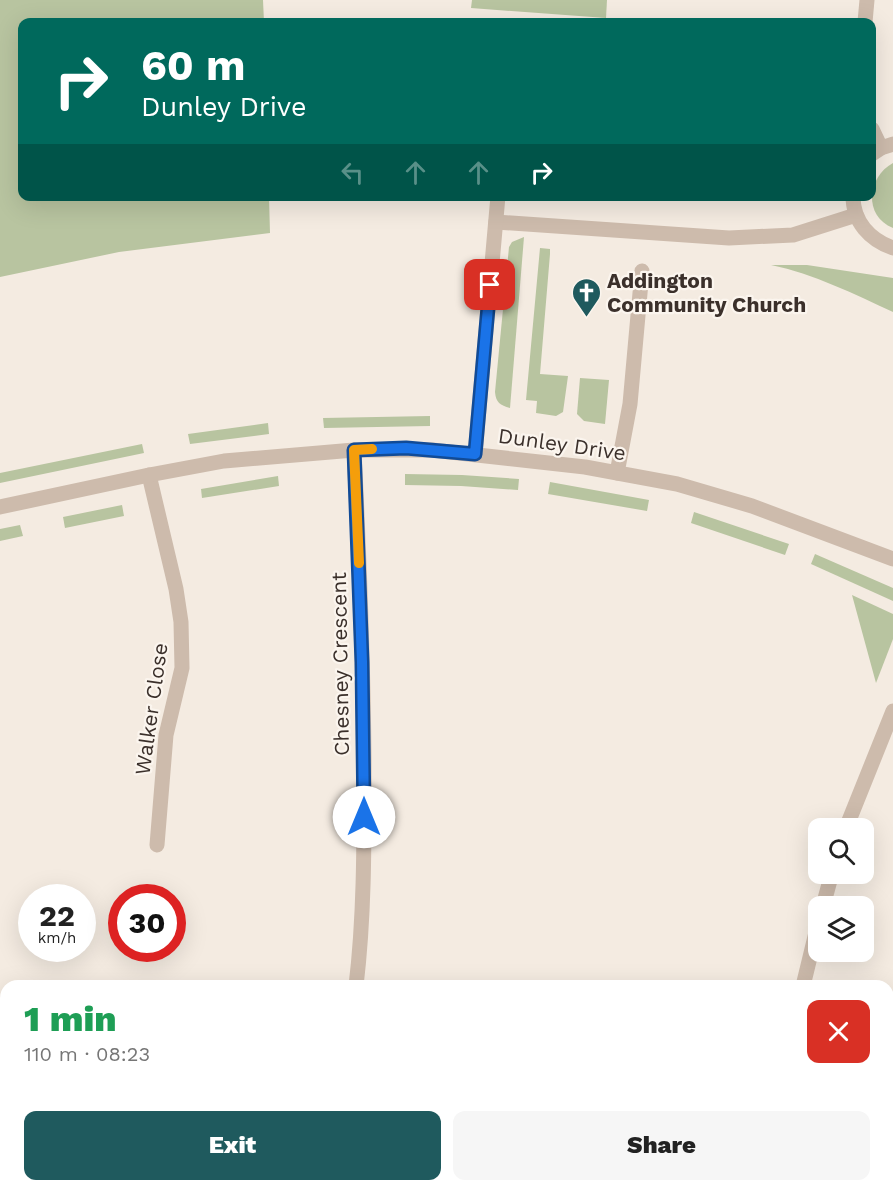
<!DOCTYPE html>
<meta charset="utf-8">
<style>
body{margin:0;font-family:"Work Sans",sans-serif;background:#f6f6f6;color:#222;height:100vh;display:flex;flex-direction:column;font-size:22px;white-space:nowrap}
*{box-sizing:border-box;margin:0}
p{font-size:20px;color:#767676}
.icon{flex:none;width:33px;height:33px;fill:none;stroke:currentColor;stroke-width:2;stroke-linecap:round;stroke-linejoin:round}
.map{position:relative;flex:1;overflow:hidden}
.details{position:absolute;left:0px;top:980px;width:894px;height:212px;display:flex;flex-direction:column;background:#fff;border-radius:18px 18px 0 0;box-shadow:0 6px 24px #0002}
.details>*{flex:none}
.hud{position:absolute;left:18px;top:18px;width:858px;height:183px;border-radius:12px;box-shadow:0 6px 24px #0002;background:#00695c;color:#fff;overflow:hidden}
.controls{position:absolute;left:808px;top:818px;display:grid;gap:12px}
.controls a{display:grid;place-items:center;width:66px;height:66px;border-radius:12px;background:#fff;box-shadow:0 6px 24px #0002;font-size:30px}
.speed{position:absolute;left:18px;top:884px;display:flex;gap:12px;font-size:30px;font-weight:700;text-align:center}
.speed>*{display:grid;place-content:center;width:78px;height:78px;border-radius:50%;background:#fff;box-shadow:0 6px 24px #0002;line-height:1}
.speed small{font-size:15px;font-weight:400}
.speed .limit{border:9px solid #d22;background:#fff;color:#111}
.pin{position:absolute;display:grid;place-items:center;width:51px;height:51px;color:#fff;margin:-26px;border-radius:12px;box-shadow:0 3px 9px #0006}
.me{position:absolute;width:66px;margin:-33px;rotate:0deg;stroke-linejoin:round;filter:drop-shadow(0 0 4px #0008)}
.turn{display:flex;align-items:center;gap:21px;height:126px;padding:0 24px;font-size:27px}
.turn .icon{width:78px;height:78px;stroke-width:2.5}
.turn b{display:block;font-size:42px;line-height:51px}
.lanes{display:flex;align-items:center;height:57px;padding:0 24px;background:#0003;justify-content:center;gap:30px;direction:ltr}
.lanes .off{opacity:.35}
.round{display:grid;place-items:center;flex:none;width:63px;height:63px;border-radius:12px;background:#f6f6f6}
.headline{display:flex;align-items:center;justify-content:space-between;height:102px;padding:0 24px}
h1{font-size:36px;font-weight:800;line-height:45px;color:#1e9e55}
.cta{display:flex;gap:12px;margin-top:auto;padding:12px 24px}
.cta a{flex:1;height:69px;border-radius:12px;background:#1f5a5e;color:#fff;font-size:24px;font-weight:800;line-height:69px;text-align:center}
.cta a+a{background:#f6f6f6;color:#222}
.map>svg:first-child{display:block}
</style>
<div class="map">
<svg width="893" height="1190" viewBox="0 0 893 1190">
<rect width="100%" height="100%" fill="#f4ebe1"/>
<g fill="#b8c4a0">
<polygon points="0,0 263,0 264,22 22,22 22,196 269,197 270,233 119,252 0,277"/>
<polygon points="472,0 607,0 606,18 471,8"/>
<path d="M893 163V228C863 216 867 177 893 163Z"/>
<path d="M524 237 510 408C500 405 496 403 495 392L509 247 512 242Z"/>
<polygon points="540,248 550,249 550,254 540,374 568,376 563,412 556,416 536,413 537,401 526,400"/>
<path d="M771 265H807L893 278V312C854 294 814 274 771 265Z"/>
<polygon points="580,378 609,380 605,424 584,421 577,414"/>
<polygon points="430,416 430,426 324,428 323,418"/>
<polygon points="268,423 269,434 190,444 188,434"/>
<polygon points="142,444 144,453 0,483 0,473"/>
<polygon points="405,474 462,475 519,479 518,490 461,486 405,485"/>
<polygon points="278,476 279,486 202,498 201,489"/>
<polygon points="550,482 649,500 647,511 548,494"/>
<polygon points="122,505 124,516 65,528 63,517"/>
<polygon points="694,512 789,544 785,555 691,523"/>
<polygon points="20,525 23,536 0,541 0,529"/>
<polygon points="815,554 893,588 893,601 811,564"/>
<polygon points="852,595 893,614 893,639 876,683"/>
</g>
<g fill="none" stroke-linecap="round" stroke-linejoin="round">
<g stroke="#cdbbac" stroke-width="15">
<polyline points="865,22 867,0"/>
<polyline points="872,129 881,148"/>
<polyline points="872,154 881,148 893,144"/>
<path d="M853 196C853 222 870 240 893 248"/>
<polyline points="496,222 729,238 793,235 856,215"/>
<path d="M354 450C359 552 363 656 364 758 364 834 365 911 356 986"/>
<polyline points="475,454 498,196"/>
<polyline points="617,473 630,404 642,271"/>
<polyline points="149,475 176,589 181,622 182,668 166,735 157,845"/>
<polyline points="0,507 149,475 224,461 354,450 432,450 585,467 677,484 752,506 893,559"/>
<polyline points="846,828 893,711"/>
<polyline points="823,906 832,873"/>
<polyline points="803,986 819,920"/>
<polyline points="323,1190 324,1185"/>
<polyline points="759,1190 759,1185"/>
</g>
</g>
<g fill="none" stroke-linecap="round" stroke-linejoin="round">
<defs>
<polyline id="route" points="364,817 362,662 354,450 406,448 475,454 490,285"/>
</defs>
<use href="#route" stroke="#114b97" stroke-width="15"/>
<use href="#route" stroke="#1a73e8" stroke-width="10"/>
<polyline stroke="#f59e0b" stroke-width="10" points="359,563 354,450 372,449"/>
</g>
<defs>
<symbol id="church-pin" viewBox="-11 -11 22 30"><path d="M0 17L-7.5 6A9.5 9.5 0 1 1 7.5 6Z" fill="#1f5a5e" stroke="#fbf5ee"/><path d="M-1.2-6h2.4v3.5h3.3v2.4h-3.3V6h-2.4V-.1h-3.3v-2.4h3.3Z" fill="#fff"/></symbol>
</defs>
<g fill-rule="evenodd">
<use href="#church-pin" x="570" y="276" width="33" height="45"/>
</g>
<g text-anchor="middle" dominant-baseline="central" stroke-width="4.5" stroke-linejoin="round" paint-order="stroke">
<g font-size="21" font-weight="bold" fill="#3b302b" stroke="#fbf5ee" text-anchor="start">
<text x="607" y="280">Addington<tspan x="607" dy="24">Community Church</tspan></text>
</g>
<g font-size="21" fill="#3b302b" stroke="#fbf5ee">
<text transform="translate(562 444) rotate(8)">Dunley Drive</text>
<text transform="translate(340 664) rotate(-91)">Chesney Crescent</text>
<text transform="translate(151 709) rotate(-82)">Walker Close</text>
</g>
</g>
</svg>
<div class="controls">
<a><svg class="icon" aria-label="search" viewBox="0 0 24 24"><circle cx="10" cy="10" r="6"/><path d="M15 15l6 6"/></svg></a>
<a><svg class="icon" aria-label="layers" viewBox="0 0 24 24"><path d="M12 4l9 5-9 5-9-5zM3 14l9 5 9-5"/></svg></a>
</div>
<div class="speed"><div>22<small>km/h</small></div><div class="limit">30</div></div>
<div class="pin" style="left:490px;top:285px;background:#d93025"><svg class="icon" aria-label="arrive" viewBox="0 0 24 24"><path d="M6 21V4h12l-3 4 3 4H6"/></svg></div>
<svg class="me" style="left:364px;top:817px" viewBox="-20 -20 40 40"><circle r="19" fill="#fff"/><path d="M0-13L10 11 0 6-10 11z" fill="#1a73e8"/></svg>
<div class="hud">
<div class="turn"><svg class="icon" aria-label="right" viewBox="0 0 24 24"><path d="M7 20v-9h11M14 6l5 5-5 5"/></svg><div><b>60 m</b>Dunley Drive</div></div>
<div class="lanes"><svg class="icon off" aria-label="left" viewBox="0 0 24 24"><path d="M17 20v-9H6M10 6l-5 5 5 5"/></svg><svg class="icon off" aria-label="ahead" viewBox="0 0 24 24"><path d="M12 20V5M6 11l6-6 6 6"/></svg><svg class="icon off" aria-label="ahead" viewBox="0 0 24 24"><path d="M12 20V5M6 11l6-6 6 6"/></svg><svg class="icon" aria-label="right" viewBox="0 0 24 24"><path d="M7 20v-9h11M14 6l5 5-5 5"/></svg></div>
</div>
<section class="details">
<div class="headline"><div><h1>1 min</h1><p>110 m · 08:23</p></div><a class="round" style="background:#d93025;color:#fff"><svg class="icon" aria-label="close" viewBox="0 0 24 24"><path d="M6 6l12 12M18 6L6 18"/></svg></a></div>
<div class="cta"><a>Exit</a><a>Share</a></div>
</section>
</div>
